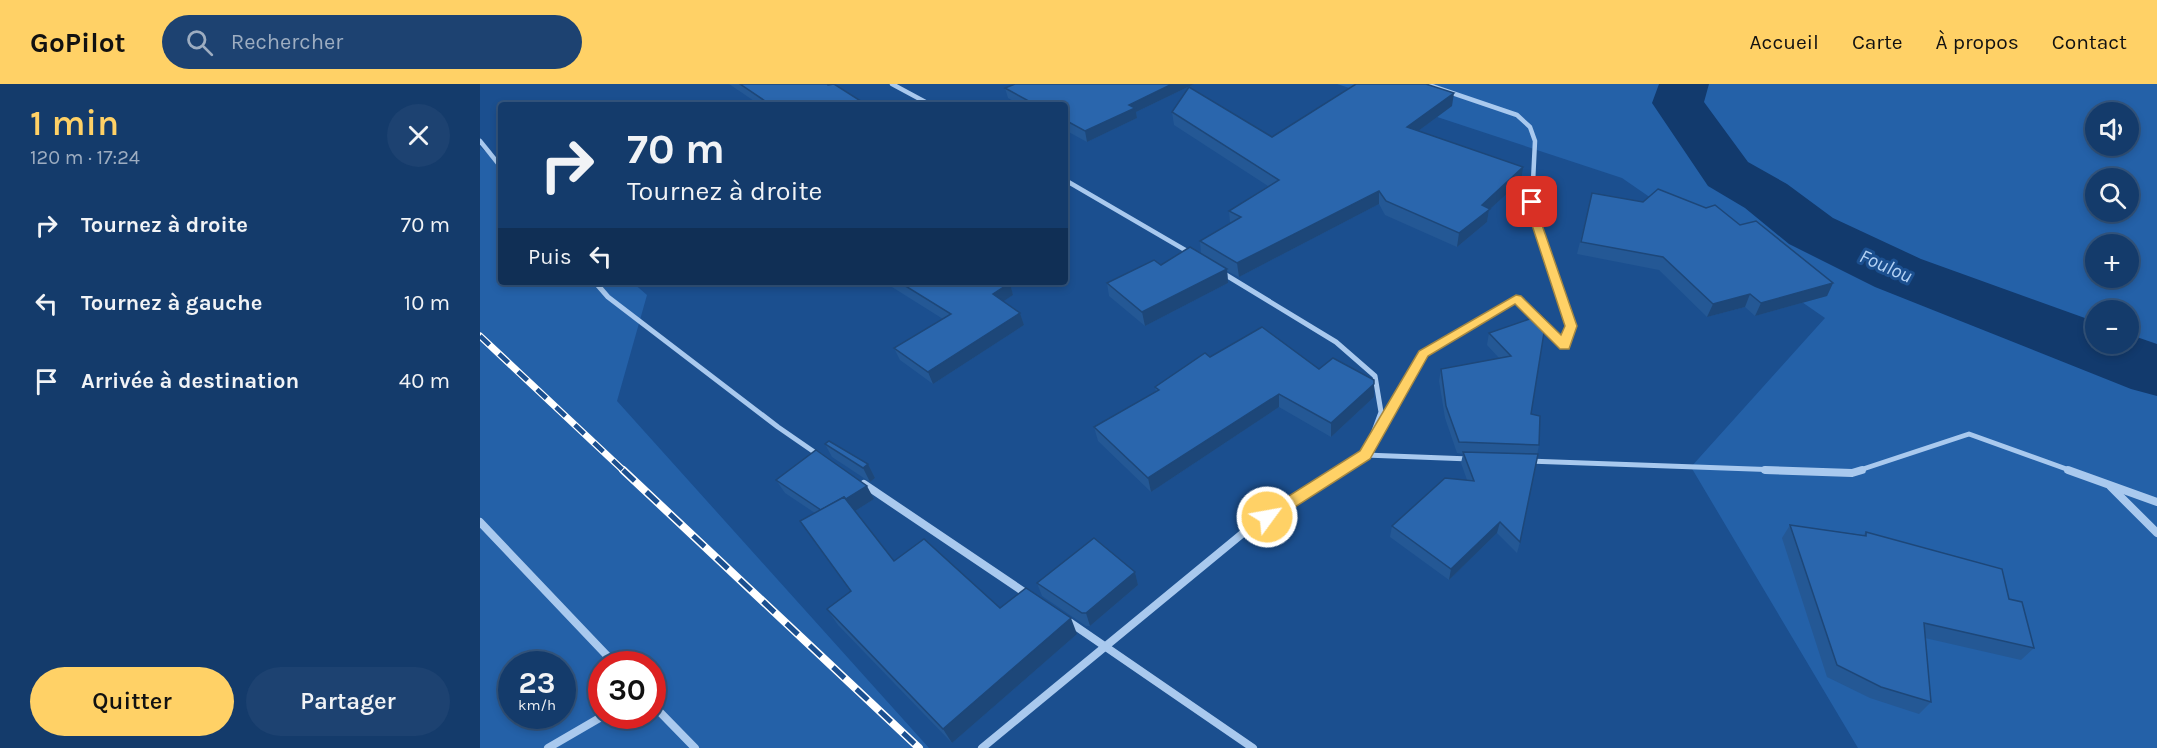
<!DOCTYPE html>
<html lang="fr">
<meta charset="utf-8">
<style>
body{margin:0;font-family:Karla,sans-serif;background:#1d4271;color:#f1f3f6;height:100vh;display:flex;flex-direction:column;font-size:22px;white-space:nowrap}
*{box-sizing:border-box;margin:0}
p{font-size:20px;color:#9dadc1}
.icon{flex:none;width:33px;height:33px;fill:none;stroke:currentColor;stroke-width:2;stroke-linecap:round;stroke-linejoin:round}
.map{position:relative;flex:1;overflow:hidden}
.side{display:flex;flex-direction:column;background:#143b6b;width:480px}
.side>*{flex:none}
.guide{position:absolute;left:18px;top:18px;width:570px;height:183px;border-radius:6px;box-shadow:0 3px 9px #0003,0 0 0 2px #33557e;background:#143b6b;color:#f1f3f6;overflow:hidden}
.controls{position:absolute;left:1605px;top:18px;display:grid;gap:12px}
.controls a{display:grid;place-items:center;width:54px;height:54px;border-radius:50%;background:#143b6b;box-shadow:0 3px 9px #0003,0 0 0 2px #33557e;font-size:30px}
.speed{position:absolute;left:18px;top:567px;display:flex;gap:12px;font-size:30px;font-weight:700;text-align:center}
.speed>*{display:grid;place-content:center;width:78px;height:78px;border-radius:50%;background:#143b6b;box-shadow:0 3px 9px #0003,0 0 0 2px #33557e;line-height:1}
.speed small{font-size:15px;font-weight:400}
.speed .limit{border:9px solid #d22;background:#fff;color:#111}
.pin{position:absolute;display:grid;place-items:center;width:51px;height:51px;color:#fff;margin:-26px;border-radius:12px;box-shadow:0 3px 9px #0006}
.me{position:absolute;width:66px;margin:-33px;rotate:58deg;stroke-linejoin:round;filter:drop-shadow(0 0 4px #0008)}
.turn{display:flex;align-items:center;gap:21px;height:126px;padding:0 30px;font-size:27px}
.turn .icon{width:78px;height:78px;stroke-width:2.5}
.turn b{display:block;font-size:42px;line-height:51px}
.then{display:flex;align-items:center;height:57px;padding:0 30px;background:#0003;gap:12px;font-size:22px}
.round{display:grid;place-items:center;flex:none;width:63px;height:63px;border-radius:32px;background:#1d4271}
.head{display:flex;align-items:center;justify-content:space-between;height:102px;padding:0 30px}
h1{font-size:36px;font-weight:600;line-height:45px;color:#ffd166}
.primary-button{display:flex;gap:12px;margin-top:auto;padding:12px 30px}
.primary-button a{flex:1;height:69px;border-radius:36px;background:#ffd166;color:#111;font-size:24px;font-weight:600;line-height:69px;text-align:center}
.primary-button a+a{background:#1d4271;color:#f1f3f6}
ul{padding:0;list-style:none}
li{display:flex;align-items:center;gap:18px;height:78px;padding:0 30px}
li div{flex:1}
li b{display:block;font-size:22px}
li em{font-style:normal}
header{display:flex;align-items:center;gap:36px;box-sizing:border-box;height:84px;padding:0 30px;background:#ffd166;color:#111}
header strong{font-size:28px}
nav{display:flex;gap:33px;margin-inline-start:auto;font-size:21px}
.search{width:420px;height:54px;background:#1d4271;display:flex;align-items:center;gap:15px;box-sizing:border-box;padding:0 21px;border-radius:33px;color:#9dadc1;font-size:22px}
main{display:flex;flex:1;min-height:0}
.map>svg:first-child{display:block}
</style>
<header>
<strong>GoPilot</strong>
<div class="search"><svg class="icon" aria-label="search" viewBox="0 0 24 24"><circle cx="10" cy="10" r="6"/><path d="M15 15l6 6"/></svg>Rechercher</div>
<nav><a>Accueil</a><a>Carte</a><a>À propos</a><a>Contact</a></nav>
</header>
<main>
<section class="side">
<div class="head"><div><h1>1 min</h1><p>120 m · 17:24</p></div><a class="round"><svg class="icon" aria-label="close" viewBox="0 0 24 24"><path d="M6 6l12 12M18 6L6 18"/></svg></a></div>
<ul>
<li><svg class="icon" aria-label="right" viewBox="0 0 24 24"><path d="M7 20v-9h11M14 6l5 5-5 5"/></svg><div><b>Tournez à droite</b></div><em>70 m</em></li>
<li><svg class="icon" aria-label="left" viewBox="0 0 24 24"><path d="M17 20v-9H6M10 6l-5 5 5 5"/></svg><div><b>Tournez à gauche</b></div><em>10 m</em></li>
<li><svg class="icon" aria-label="arrive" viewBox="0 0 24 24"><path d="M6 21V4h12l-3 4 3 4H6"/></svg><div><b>Arrivée à destination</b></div><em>40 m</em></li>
</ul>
<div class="primary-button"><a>Quitter</a><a>Partager</a></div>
</section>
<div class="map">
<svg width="1677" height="664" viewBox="0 0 1677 664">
<rect width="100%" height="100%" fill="#1b4f8f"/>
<g fill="#2461a8" fill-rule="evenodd">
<path d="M857 0H1677V664H1378L1211 383 1345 234 1142 94ZM1616 28H1648V62H1616ZM1616 94H1648V128H1616ZM1616 160H1648V194H1616ZM1616 226H1648V260H1616Z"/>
<path d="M0 63 21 81V198H152L167 211 137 317 449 664H0ZM32 580H82V632H32ZM122 580H172V632H122Z"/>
</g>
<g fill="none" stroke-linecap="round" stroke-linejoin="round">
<polygon fill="#123a6d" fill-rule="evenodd" points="1179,0 1229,0 1224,18 1268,78 1307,100 1353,134 1441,175 1616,238 1616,260 1648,260 1648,250 1677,260 1677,312 1651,305 1395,203 1309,160 1265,124 1228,102 1172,19"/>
<g stroke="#a9c9ee" stroke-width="4.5">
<polyline points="412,0 451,21"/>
<polyline points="946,0 1037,31 1050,43 1055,57 1052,118 1067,170"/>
<polyline points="0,57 21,83"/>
<polyline points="585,96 712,170"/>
</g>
<g stroke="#a9c9ee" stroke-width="5">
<polyline points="710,169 712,170"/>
<polyline points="741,188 856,258 895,292 901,328 885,371 990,375"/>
<polyline points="115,198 128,213 298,343 340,372"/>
<polyline points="895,355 944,270 1036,214 1084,262 1091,242 1066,169"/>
<polyline points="1048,377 1325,387"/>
<polyline points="858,387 887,369"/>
<polyline points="1377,387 1489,350 1592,387"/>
</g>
<g stroke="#a9c9ee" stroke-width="8">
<polyline points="1285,386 1372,389 1382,386"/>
<polyline points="1588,386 1677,418"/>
<polyline points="384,400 547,510"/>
<polyline points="1631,403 1677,449"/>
<polyline points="0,438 135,580"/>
<polyline points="588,537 773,664"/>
<polyline points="172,620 215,664"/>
<polyline points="68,664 123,632"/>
<polyline points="502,664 768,445 861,386"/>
</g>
<defs>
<polyline id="rail-far1" points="0,252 144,387"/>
<polyline id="rail" points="143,386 439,664"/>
</defs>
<use href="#rail-far1" stroke="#fff" stroke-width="7"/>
<use href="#rail" stroke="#fff" stroke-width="8"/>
<use href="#rail-far1" stroke="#1b4f8f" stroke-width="4.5" stroke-dasharray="13" stroke-linecap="butt"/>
<use href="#rail" stroke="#1b4f8f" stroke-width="5" stroke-dasharray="16" stroke-linecap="butt"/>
</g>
<g fill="#245895">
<polygon points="249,0 347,0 387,21 280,21"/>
<polygon points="535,0 714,0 656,28 657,34 607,58 585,46 585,21 540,21 528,14 525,4"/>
<polygon points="972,22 938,47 1041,97 1009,126 1007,138 977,163 905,131 899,120 759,193 747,187 748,199 665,242 629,212 627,199 681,181 721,170 720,157 750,139 749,127 788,102 694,41 692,28 792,53"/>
<polygon points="1112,109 1260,141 1353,199 1347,212 1275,232 1265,223 1227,233 1179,186 1097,170"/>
<polygon points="404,198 527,198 530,199 533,211 523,217 540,229 544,241 453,300 420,276 414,264 463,235"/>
<polygon points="1061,231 1051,330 1059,361 1040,458 1037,469 1017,449 969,496 910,453 912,442 987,396 981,379 983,370 977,369 965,334 959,297 961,285 1019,274 1007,261 1009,249"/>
<polygon points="730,273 839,285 894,313 851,353 799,323 671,408 618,357 614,343 676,308 675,303"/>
<polygon points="345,360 388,380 395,394 390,398 352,373"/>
<polygon points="296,396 394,415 375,427 414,477 520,524 597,550 472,659 358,541 347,525 371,508 320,437 335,429 305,409"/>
<polygon points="1310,441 1383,451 1386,448 1529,515 1554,564 1541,576 1445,554 1451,618 1439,630 1390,614 1347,593 1302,454"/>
<polygon points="655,488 658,501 610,542 606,542 562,512 557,499"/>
</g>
<g fill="#1d4779">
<polygon points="692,0 714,0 656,28 657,34 607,58 605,47 649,21"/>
<polygon points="974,9 972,22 926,56 927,43"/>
<polygon points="1043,83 1041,97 1009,126 1007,138 977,163 979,149 1002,121"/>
<polygon points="899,107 899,120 759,193 757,179"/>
<polygon points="747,185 748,199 665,242 662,228"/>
<polygon points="530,199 533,211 516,222 513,210"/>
<polygon points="1353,199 1347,212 1275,232 1281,219"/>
<polygon points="1270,210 1265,223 1227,233 1233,220"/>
<polygon points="540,229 544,241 453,300 448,288"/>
<polygon points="894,300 894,313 851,353 851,339"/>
<polygon points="799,310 799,323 671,408 668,394"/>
<polygon points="388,380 395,394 390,398 383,384"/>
<polygon points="387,402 394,415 353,441 345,428"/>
<polygon points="1020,438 1017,449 969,496 971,485"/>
<polygon points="655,488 658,501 610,542 606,529"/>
<polygon points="591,534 597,550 472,659 463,645"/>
</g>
<g fill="#2a66ad" stroke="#1d4779" stroke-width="1.5">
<polygon points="260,0 347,0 348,1 354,0 387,21 291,21"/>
<polygon points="535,0 692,0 649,21 655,24 605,47 585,36 585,21 556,21 525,4"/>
<polygon points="876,0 946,0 974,9 927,43 1043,83 1002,121 1010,125 979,149 906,117 899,107 757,179 720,157 761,133 749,127 799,96 692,28 709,3 792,53"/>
<polygon points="1178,105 1226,124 1235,121 1260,141 1276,137 1353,199 1281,219 1270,210 1233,220 1183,173 1101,158 1112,109 1163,118"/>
<polygon points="710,163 747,185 662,228 627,199 674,176 681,181"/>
<polygon points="419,198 527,198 530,199 513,210 540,229 448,288 414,264 471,230"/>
<polygon points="1061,231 1066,236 1051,330 1060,332 1059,361 979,358 966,322 961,285 1031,272 1009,249"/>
<polygon points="782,243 839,285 853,274 894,296 894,300 851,339 799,310 668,394 614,343 679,306 675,303 725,269 730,273"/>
<polygon points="349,357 388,380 383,384 345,360"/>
<polygon points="336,366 387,402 366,415 364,413 341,426 296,396"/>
<polygon points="983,368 1058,370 1040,458 1020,438 971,485 912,442 965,394 994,397"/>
<polygon points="364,413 414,477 444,455 520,524 546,504 591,534 463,645 347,525 371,507 320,437"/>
<polygon points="1310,441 1386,452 1386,448 1522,485 1529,515 1542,518 1554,564 1444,539 1451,618 1401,603 1357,581"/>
<polygon points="614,454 655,488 606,529 602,529 557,499"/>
</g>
<polygon fill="#ffd166" stroke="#a68842" stroke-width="1.5" points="1052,115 1058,118 1061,138 1097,242 1089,265 1080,265 1035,220 948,272 890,375 793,437 782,437 780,433 782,429 880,367 939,267 1036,211 1041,212 1081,251 1085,242 1051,138 1047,118"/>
<g text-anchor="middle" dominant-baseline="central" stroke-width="6" stroke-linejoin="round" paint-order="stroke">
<g font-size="20" font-style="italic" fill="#b5d3f5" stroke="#1b4f8f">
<text transform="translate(1406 182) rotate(24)">Foulou</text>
</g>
</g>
</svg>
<div class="controls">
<a><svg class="icon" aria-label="sound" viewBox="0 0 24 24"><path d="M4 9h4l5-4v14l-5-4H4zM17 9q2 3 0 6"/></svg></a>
<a><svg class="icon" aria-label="search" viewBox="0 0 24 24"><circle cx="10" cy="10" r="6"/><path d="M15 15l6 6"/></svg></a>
<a>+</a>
<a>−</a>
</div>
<div class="speed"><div>23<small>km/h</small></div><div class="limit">30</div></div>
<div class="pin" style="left:1052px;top:118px;background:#d93025"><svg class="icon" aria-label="arrive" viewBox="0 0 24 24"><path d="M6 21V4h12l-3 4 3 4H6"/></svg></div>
<svg class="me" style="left:787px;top:433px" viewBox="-20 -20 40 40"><circle r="17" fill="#ffd166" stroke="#fff" stroke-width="3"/><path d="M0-11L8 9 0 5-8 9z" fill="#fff"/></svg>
<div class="guide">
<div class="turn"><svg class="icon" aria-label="right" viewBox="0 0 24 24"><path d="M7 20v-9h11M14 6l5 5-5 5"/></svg><div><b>70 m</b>Tournez à droite</div></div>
<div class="then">Puis<svg class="icon" aria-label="left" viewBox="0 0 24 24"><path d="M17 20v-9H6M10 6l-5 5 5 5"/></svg></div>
</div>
</div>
</main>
